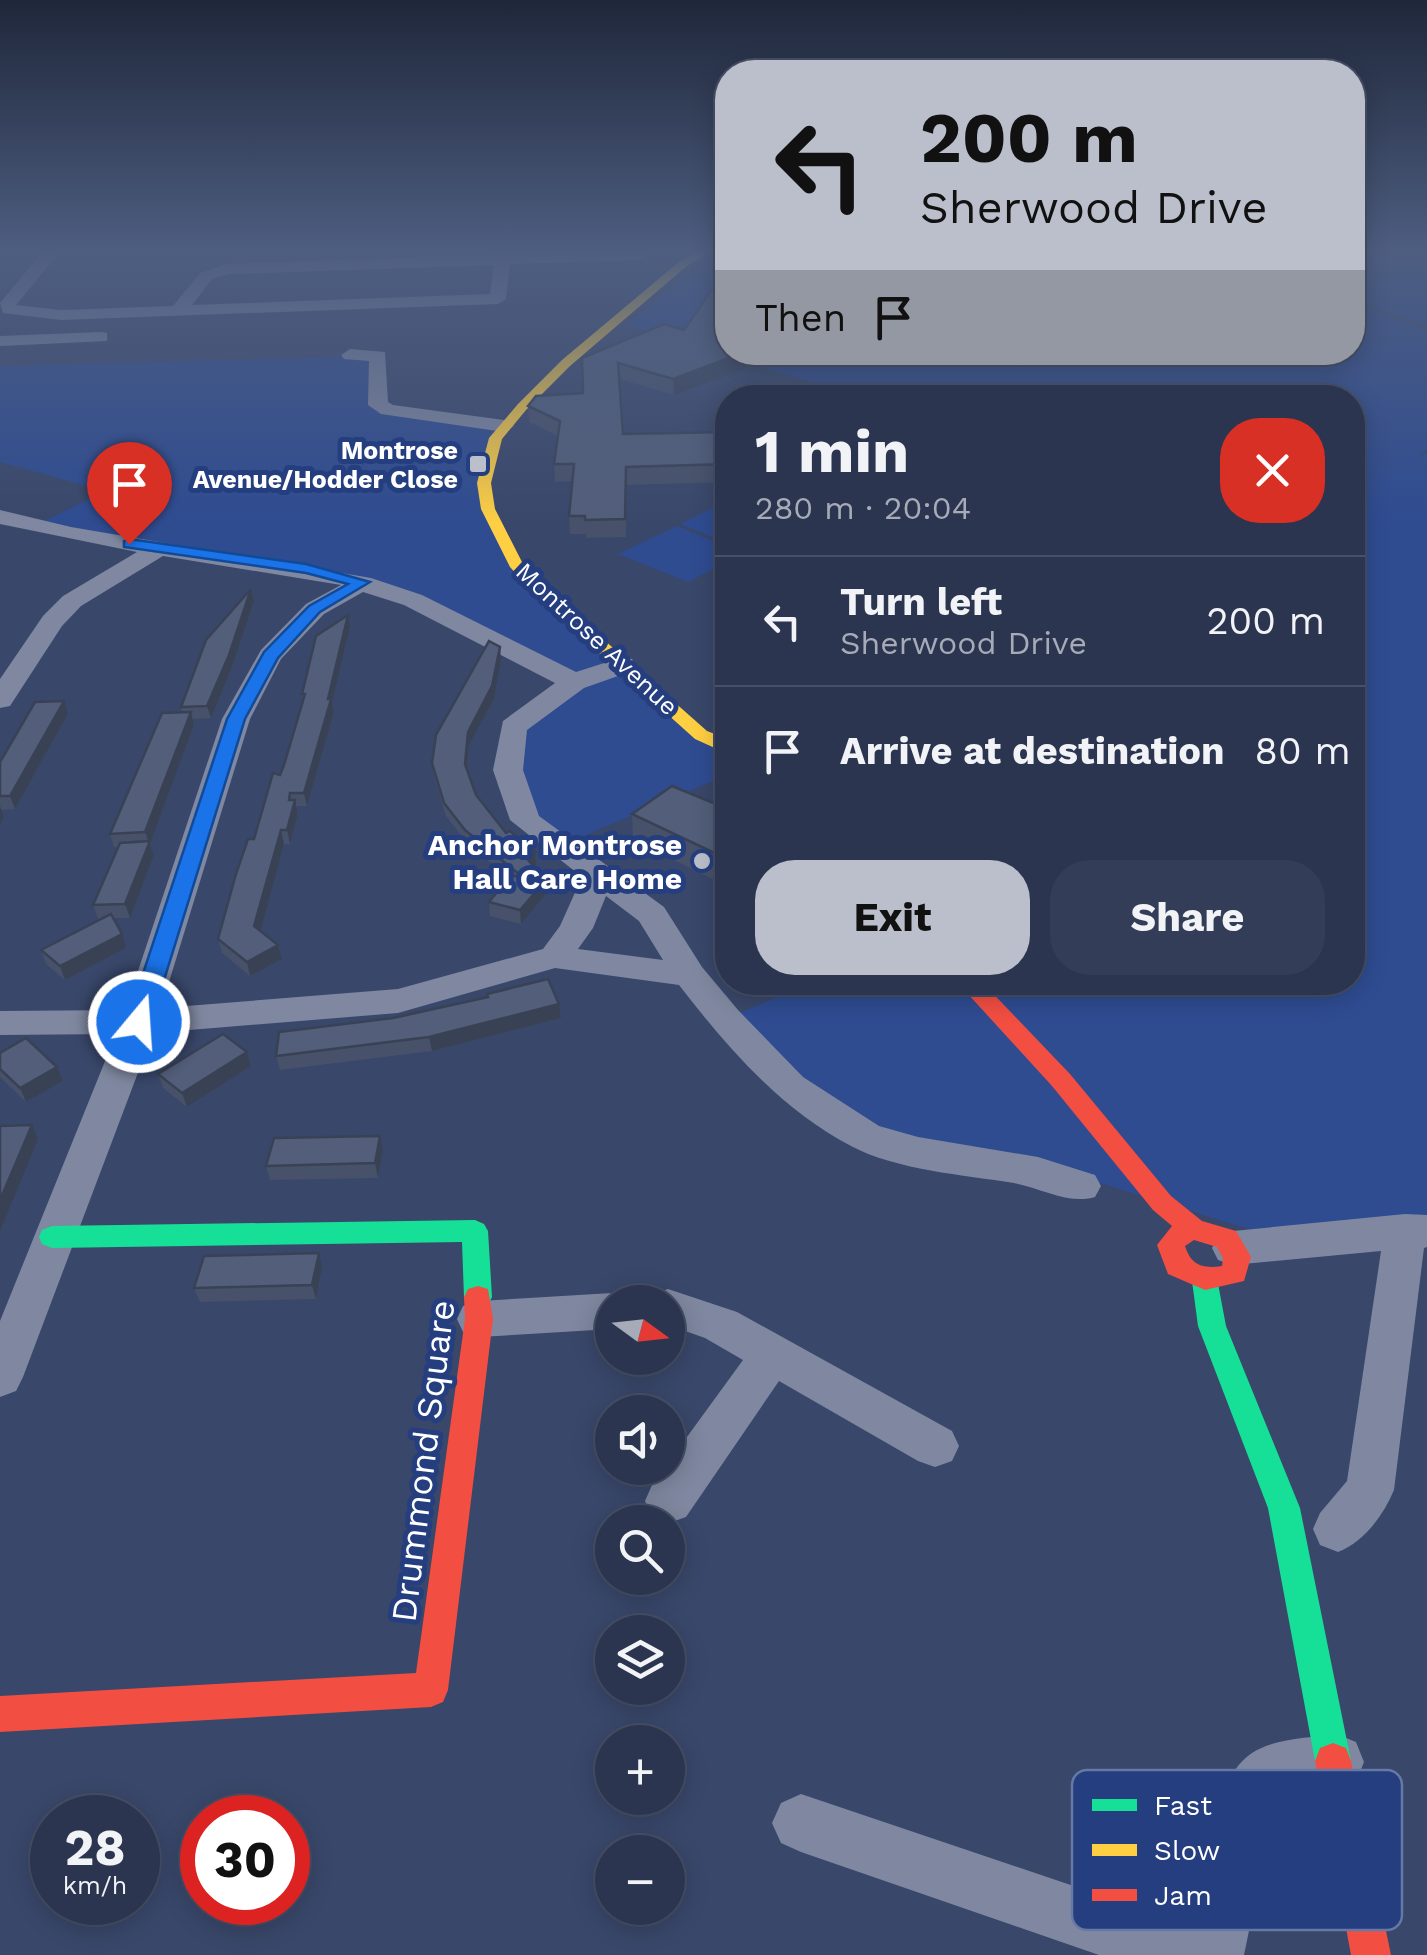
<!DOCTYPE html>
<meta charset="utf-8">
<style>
body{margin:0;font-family:"Work Sans",sans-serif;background:#333d57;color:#f1f3f6;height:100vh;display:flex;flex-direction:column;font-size:38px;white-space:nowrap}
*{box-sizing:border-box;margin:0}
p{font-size:32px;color:#a6abb7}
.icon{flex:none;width:55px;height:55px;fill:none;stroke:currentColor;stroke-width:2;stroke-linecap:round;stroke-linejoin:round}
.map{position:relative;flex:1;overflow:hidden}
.sheet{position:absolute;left:715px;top:385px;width:650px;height:610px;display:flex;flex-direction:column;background:#2b3550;border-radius:40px;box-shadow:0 5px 25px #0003,0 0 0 2px #475067}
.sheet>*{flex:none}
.banner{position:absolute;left:715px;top:60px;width:650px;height:305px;border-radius:40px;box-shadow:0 5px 25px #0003,0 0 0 2px #475067;background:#babfcb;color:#111;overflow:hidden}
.needle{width:65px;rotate:105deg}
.controls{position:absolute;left:595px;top:1285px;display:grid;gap:20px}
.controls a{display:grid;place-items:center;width:90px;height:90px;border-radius:50%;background:#2b3550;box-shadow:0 5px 25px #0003,0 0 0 2px #475067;font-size:50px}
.speed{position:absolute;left:30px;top:1795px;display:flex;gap:20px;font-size:50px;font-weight:700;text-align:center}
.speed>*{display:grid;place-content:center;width:130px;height:130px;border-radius:50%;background:#2b3550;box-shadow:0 5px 25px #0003,0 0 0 2px #475067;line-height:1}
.speed small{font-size:25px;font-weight:400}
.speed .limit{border:15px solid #d22;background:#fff;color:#111}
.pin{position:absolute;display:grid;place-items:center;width:85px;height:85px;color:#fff;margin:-102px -42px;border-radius:50% 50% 50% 0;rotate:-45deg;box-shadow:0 0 10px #0007}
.pin .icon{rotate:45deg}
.me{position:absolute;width:110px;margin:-55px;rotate:18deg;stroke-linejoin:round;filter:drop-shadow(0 0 8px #0008)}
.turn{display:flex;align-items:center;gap:35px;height:210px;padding:0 40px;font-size:45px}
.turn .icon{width:130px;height:130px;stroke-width:2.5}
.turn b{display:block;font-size:70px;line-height:85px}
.then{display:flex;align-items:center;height:95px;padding:0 40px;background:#0003;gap:20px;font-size:38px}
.round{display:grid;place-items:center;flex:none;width:105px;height:105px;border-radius:40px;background:#333d57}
.overview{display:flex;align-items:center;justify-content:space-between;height:170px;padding:0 40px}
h1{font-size:60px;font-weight:700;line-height:75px}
.cta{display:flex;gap:20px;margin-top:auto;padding:20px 40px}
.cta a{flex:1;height:115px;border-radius:40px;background:#babfcb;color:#111;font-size:40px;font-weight:700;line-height:115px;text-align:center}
.cta a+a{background:#333d57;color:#f1f3f6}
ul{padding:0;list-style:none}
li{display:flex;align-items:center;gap:30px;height:130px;padding:0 40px;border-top:2px solid #475067}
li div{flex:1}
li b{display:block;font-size:38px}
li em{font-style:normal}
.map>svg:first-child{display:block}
</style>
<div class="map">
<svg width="1427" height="1955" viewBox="0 0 1427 1955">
<rect width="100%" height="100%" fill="#39476a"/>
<g fill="#2f4c91">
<polygon points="721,250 727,250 728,352 1352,352 1353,303 1427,331 1427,450 1419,455 1427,454 1427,1231 1271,1236 1046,1166 866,1137 725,1019 811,983 1352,982 1352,398 859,397 626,325"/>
<polygon points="1353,250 1427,250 1427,326 1353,299"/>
<polygon points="378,356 382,407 504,426 484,483 515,564 727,760 727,775 560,846 513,786 527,715 574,682 472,629 306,569 34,526 105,491 0,462 0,366"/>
<polygon points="727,501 727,543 680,524"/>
<polygon points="677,526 727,547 727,562 688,582 618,554"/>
</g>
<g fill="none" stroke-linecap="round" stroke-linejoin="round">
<g fill="#7f88a0" fill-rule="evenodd">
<path d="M44 250H61L16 305 61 310 173 306 200 273 227 264 631 250H647L648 255 640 260 510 264 506 299 498 304 61 320 3 313 0 303ZM494 265 490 294 192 305 212 279 229 274Z"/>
<polygon points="101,332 107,333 107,341 0,346 0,336"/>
<polygon points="350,349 385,352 388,402 393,405 504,420 514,426 504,432 381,414 368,405 369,361 344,359 341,355"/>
<path d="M0 510 71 527 371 578 422 595 576 672 623 657 632 659 636 665 632 671 584 688 527 730 523 770 539 816 664 907 702 967 738 1010 803 1077 879 1126 918 1137 1038 1157 1095 1175 1101 1186 1095 1197C1070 1205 1041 1188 1014 1183 964 1175 896 1170 851 1146 780 1109 727 1047 679 985L555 968 398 1013 153 1033 23 1377 16 1391 0 1397V1321L116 1034 0 1035V1011L125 1010 222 719 261 650 306 604 341 585 163 556 81 606 62 626 10 706 0 708V679L43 616 63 596 137 552 0 524ZM363 592 404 605 555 683 503 721 493 770 510 820 582 877 560 926 543 949 398 989 161 1008 250 719 281 659 324 614ZM606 896 639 921 663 960 578 949 593 928Z"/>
<path d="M1405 1214 1427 1215V1247L1424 1248 1394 1490C1383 1516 1364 1542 1338 1552L1320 1545 1313 1529 1320 1513 1347 1481 1381 1251 1233 1265 1218 1260 1212 1248 1218 1236 1233 1231Z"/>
<polygon points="668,1289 737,1312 952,1431 959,1446 952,1461 935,1467 918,1461 779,1381 686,1517 669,1523 652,1517 645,1501 652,1485 743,1360 705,1338 668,1325 668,1302 648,1302 653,1294"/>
<polygon points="612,1293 630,1302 612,1302 612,1329 479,1337 463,1332 457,1319 463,1306 479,1301"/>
<path d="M1336 1734 1356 1742 1364 1762 1356 1782C1327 1794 1294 1790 1273 1814L1244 1955H1099L801 1852 781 1843 772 1823 781 1803 801 1794 1189 1925C1201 1876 1209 1782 1252 1753 1274 1738 1311 1738 1336 1734Z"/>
</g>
<g fill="#16e098" fill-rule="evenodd">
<polygon points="475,1220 484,1224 488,1231 492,1297 488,1305 478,1308 468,1305 464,1297 462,1242 52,1248 42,1244 39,1237 42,1230 52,1226"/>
<polygon points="1206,1270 1216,1273 1226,1326 1300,1508 1351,1761 1346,1774 1333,1779 1320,1774 1315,1761 1268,1508 1198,1326 1192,1281 1196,1273"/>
</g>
<polygon fill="#ffcf43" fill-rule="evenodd" points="700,250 713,250 688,265 570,366 526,410 502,439 491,483 495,509 522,562 551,593 707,731 728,739 728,754 695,739 539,599 510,567 481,509 477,483 489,438 518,404 562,360 680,261"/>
<g fill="#f24e42" fill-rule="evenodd">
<path d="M957 982H982L1070 1074 1171 1196 1202 1221 1236 1231 1251 1257 1244 1281 1205 1290 1168 1274 1157 1245 1172 1226 1153 1210 1052 1086ZM1194 1240 1217 1247 1223 1258 1222 1266C1202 1269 1191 1265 1185 1246Z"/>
<polygon points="478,1286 488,1289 493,1319 448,1690 443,1702 431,1707 0,1732 0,1696 416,1673 465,1319 464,1297 468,1289"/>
<polygon points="1333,1743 1346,1748 1351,1761 1391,1955 1351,1955 1315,1761 1320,1748"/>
</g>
</g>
<g fill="#475169">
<polygon points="664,324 726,343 728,352 751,352 751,366 674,395 619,379 623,434 728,432 728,482 626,485 626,537 586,538 586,534 570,534 569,516 572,481 555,482 554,464 558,436 529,422 528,406 583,393"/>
<polygon points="254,601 232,667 211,718 193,719 194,725 150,844 154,855 130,918 113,918 126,948 65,980 46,964 41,950 102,919 98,919 93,905 118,847 114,847 110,834 182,713 181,707"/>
<polygon points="350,627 332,703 334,712 307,806 297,806 298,813 290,844 284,844 260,931 278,945 282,959 250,976 222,953 218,939 254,839 284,765 303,700 302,694"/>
<polygon points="501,659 494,699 469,745 467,771 476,795 506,833 535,852 536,865 533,866 546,894 521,924 490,916 489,902 509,878 467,843 446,816 434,776 432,763"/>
<polygon points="68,714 15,809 1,810 4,817 0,825 0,762"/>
<polygon points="728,809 728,892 719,882 633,840 632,814"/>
<polygon points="559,1004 561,1018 432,1051 280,1070 276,1056"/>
<polygon points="247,1052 251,1066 187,1107 163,1088 158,1074"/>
<polygon points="0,1053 57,1067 63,1081 26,1102 0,1077"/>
<polygon points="380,1136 383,1150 378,1178 270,1180 266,1166"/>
<polygon points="322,1267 316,1299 200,1302 194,1288"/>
</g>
<g fill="#394255">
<polygon points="728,325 728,340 719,356 719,340"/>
<polygon points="745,352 751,352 751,366 674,395 673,379"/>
<polygon points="251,589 254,601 232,667 211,718 207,706"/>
<polygon points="348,615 350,627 332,703 334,712 307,806 304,793"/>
<polygon points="500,647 501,659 494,699 469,745 466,777 465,764 468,732"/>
<polygon points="64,701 68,714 15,809 10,796"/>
<polygon points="191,712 194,725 150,844 154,855 130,918 125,904 149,843 145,832"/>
<polygon points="295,800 298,813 290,844 287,830"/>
<polygon points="0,806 4,817 0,825"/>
<polygon points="281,830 284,844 258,940 254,926"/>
<polygon points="535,852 536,865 526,870 525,856"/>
<polygon points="545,881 546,894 521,924 520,910"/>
<polygon points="122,934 126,948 65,980 60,966"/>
<polygon points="278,945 282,959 250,976 247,962"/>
<polygon points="559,1004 561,1018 432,1051 429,1037"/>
<polygon points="247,1052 251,1066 187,1107 182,1093"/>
<polygon points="57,1067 63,1081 26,1102 20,1088"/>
<polygon points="32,1125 38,1139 0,1231 0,1200"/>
<polygon points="380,1136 383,1150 378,1178 375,1163"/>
<polygon points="319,1253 322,1267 316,1299 312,1285"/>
</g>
<g fill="#525e7a" stroke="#394255" stroke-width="2.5">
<polygon points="713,288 728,289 728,325 719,340 728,343 728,352 745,352 673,379 618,363 623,434 728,432 728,464 626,467 625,519 585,520 585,516 569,516 574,464 554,464 560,421 528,406 536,396 583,393 582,358 664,324 684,330"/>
<polygon points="251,589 229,655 207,706 181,707 206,640"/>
<polygon points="348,615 328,699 331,699 304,793 290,793 289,800 295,800 287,830 281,830 254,926 278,945 247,962 218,939 236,874 248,839 254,839 273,773 280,775 284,765 305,694 302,694 316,636"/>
<polygon points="489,641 500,647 492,686 468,732 465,764 476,795 506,833 510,831 535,852 525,856 545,881 520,910 489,902 511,875 525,879 465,830 444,803 432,763 436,735"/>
<polygon points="64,701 10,796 0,796 0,762 35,702"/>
<polygon points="191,712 145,832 110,834 162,713"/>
<polygon points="672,786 728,809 728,865 719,855 632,814"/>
<polygon points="150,841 125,904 93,905 120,843"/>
<polygon points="111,914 122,934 60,966 41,950"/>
<polygon points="548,979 559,1004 429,1037 276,1056 279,1032 393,1018 488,997 487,994"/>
<polygon points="223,1034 247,1052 182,1093 158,1074"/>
<polygon points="26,1038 57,1067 20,1088 0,1069 0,1053"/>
<polygon points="32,1125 0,1200 0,1126"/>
<polygon points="380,1136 375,1163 266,1166 274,1138"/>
<polygon points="319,1253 312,1285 194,1288 204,1256"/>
</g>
<linearGradient id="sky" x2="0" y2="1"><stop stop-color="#1f273a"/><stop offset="0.48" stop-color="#4e5e81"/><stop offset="1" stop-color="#4e5e81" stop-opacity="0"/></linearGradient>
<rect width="1427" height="524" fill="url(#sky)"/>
<polygon fill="#1a73e8" stroke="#114b97" stroke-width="2.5" points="129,539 306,564 370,582 320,612 278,658 245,719 151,1022 139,1030 127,1022 227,719 264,652 309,606 348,584 306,573 124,547 124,541"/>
<g fill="#babfcb" stroke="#243e7f" stroke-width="4">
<rect x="468" y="454" width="20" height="20" rx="5"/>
<circle cx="702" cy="861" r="10"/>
</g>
<g text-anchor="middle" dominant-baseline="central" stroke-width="10" stroke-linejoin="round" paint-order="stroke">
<g font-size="25" font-weight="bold" fill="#fff" stroke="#243e7f" text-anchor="end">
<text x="458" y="450">Montrose<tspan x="458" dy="29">Avenue/Hodder Close</tspan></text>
</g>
<g font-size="25" fill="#fff" stroke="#243e7f">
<text transform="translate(597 639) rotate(43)">Montrose Avenue</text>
</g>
<g font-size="30" font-weight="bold" fill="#fff" stroke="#243e7f" text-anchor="end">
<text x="682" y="844">Anchor Montrose<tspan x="682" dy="34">Hall Care Home</tspan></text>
</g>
<g font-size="35" fill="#fff" stroke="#243e7f">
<text transform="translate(423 1461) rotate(-83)">Drummond Square</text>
</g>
</g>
<rect x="1072" y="1770" width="330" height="160" rx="15" fill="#243e7f" stroke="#6678a5" stroke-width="2.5"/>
<rect x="1092" y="1799" width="45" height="12" fill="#16e098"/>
<rect x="1092" y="1844" width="45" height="12" fill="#ffcf43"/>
<rect x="1092" y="1889" width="45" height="12" fill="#f24e42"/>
<g font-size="28" fill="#fff">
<text x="1154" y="1815">Fast</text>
<text x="1154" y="1860">Slow</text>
<text x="1154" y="1905">Jam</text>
</g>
</svg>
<div class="controls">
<a><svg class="needle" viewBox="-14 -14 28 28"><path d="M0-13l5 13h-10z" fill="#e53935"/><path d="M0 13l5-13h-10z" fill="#a6abb7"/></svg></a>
<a><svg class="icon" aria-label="sound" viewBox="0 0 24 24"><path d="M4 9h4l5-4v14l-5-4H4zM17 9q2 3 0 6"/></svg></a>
<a><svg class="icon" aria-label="search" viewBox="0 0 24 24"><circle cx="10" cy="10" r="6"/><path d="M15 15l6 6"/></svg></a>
<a><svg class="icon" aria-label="layers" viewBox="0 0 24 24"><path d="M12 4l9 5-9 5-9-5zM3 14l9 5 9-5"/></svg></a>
<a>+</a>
<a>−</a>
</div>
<div class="speed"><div>28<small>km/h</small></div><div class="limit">30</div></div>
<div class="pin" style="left:129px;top:544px;background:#d93025"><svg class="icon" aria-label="arrive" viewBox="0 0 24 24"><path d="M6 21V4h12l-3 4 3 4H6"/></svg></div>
<svg class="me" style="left:139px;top:1022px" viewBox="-20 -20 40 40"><circle r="17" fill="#1a73e8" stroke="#fff" stroke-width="3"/><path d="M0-11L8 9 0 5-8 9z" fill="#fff"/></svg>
<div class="banner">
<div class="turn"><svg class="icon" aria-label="left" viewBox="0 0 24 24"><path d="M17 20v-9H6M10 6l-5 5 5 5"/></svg><div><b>200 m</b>Sherwood Drive</div></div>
<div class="then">Then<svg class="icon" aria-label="arrive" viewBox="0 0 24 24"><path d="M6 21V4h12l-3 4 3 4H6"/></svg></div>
</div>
<section class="sheet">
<div class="overview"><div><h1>1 min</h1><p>280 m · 20:04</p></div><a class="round" style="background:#d93025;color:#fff"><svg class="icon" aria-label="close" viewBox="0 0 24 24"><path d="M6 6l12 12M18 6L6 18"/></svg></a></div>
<ul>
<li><svg class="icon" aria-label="left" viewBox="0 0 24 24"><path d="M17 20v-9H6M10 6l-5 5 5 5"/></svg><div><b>Turn left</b><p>Sherwood Drive</p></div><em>200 m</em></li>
<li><svg class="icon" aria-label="arrive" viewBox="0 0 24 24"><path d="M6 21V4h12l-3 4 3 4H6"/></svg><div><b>Arrive at destination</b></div><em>80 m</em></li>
</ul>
<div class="cta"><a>Exit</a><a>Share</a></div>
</section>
</div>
